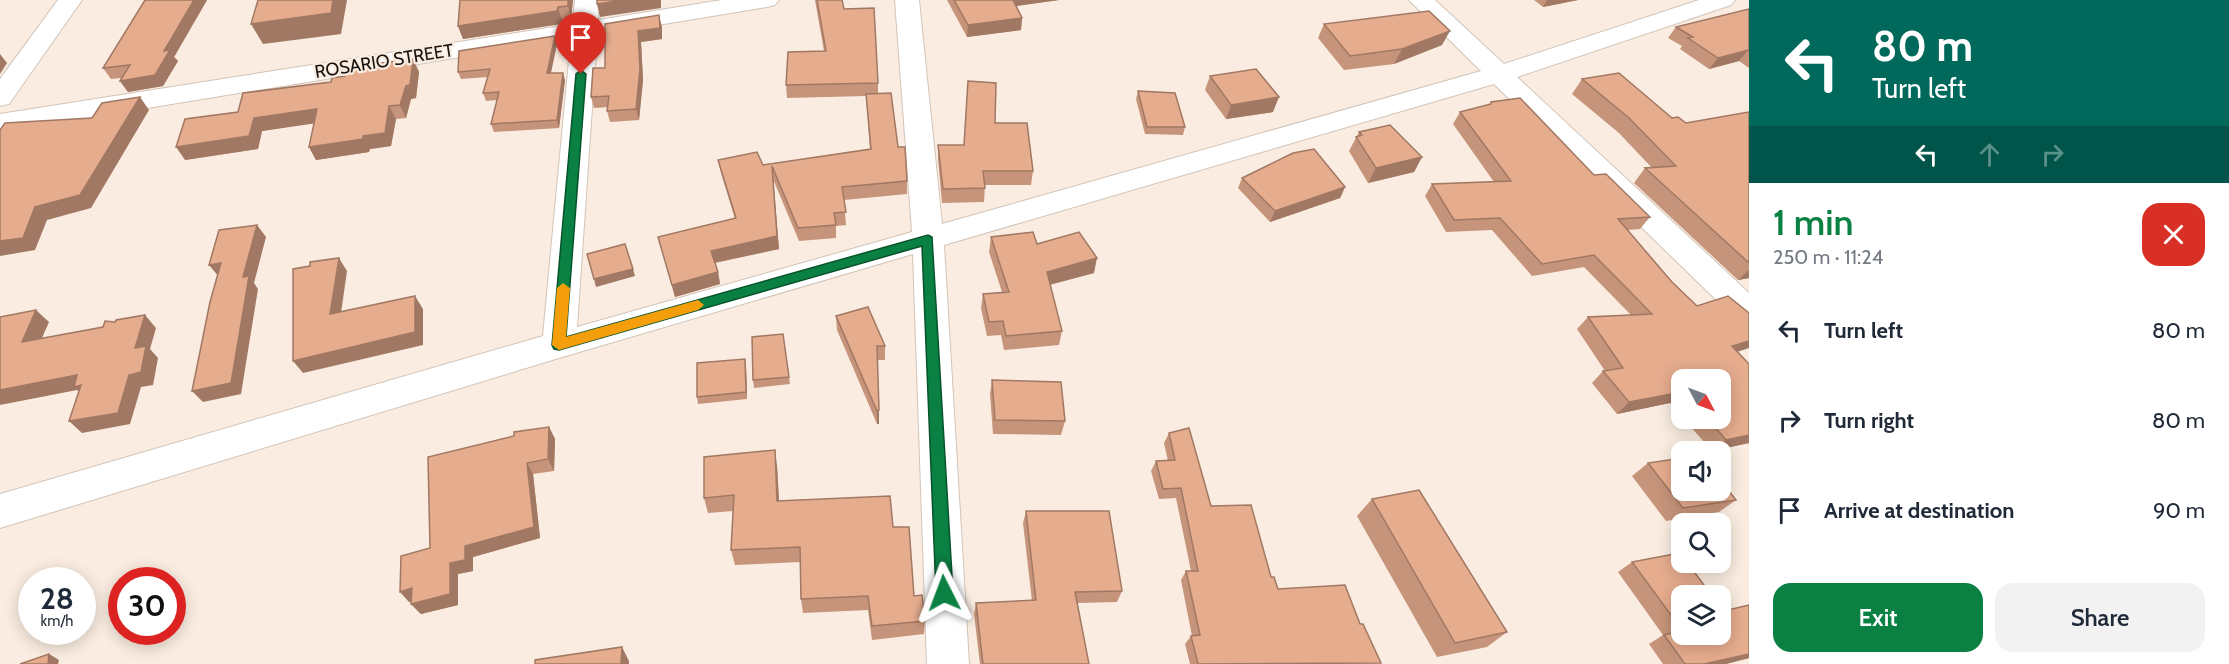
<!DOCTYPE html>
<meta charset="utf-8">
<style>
body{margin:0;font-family:Cabin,sans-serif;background:#f2f2f3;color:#1f2937;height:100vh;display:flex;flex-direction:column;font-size:22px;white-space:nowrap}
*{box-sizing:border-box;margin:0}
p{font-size:20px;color:#747a83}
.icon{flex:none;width:33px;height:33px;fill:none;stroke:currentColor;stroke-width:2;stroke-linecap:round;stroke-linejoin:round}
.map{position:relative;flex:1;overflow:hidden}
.details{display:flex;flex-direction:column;background:#fff;width:480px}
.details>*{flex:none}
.banner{background:#00695c;color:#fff;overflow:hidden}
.needle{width:39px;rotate:131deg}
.tools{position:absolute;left:1671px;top:369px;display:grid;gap:12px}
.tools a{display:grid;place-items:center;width:60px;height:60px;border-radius:12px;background:#fff;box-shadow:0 3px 15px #0003;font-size:30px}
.speed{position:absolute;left:18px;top:567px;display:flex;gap:12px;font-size:30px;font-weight:700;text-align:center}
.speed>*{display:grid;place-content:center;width:78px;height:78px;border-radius:50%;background:#fff;box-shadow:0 3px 15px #0003;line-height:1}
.speed small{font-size:15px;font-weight:400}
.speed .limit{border:9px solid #d22;background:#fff;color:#111}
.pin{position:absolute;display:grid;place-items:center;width:51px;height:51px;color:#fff;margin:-62px -26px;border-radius:50% 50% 50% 0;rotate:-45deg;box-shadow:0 0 6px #0007}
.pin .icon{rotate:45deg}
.me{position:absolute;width:66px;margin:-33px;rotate:357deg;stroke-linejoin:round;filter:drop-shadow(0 0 4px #0008)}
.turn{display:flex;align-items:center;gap:21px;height:126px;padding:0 24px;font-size:27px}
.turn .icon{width:78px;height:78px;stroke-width:2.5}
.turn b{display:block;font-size:42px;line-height:51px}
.lanes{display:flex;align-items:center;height:57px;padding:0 24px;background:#0003;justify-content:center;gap:30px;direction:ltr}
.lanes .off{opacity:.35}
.round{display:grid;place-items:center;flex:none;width:63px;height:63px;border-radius:18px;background:#f2f2f3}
.head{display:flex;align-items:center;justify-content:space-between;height:102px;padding:0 24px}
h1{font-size:36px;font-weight:600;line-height:45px;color:#0b8043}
.cta{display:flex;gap:12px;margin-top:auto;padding:12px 24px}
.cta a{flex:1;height:69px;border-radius:18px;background:#0b8043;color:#fff;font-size:24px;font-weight:600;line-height:69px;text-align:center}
.cta a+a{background:#f2f2f3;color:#1f2937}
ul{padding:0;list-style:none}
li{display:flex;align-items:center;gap:18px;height:90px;padding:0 24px}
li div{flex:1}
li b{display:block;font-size:22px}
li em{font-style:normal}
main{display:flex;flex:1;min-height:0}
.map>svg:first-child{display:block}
</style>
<main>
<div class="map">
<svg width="1749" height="664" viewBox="0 0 1749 664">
<rect width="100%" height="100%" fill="#faece0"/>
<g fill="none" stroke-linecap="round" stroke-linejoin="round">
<defs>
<g id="minor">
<polygon points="58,0 82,0 9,104 0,106 0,79"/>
<polygon points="575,0 599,0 598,20 722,0 779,0 775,5 767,7 597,35 577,327 912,232 895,0 919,0 942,224 1481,71 1409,0 1435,0 1504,64 1699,0 1735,0 1731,5 1517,77 1749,293 1749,324 1738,321 1494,84 944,245 969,664 927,664 913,254 559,358 0,528 0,494 543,336 571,39 0,132 0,114 573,24"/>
</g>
</defs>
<use href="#minor" stroke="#d2c4b8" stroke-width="2"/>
<use href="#minor" fill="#fff" fill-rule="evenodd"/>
</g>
<g fill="#c6947a">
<polygon points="145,0 207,0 174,57 178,61 163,86 128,92 120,81 121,78 111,79 103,68"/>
<polygon points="460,0 573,0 571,19 562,20 561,24 463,39 458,26"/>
<polygon points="815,0 842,0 844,9 878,83 878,94 898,147 907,181 907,194 844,200 846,225 836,226 836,238 799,241 773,179 779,249 715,263 718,272 720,284 675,297 658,237 735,219 721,173 718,160 763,165 870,150 866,96 787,98 786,85 824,51"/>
<polygon points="947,0 1059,0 1016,6 1022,18 1021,30 967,37"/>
<polygon points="1534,0 1578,0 1543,7"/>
<polygon points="1749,9 1749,68 1739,61 1709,69 1680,49 1682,46 1668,38 1676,27"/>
<polygon points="1324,24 1442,45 1394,64 1344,70 1318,38"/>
<polygon points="662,27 662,39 641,42 643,80 639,120 610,122 607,111 608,107 594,108 591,97 605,68"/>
<polygon points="557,44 551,73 565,80 559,128 494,132 491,124 497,100 486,101 483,93 488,77 461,79 458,72"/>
<polygon points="413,59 419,72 416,98 411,99 406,118 396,119 391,146 370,149 369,152 316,160 309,147 314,123 262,131 258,149 185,160 238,112 331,82 345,76"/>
<polygon points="1210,76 1273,112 1226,119 1205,90"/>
<polygon points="1582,79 1686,123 1749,112 1749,278 1738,280 1634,183 1645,168 1652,168 1619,133 1572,94"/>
<polygon points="1138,91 1185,127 1183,135 1145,134 1136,99"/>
<polygon points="1491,102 1650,217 1640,229 1628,230 1672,282 1749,364 1749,443 1712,451 1683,418 1720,418 1682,380 1682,416 1670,403 1617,414 1592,383 1603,371 1605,371 1577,329 1588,317 1631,315 1584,267 1532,276 1492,230 1446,232 1425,196 1432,184 1494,182 1453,124 1460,112 1489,105"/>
<polygon points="995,123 1033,171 1031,185 985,185 984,202 942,203 938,159 938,145 964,145"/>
<polygon points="1359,132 1422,157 1414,172 1368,183 1349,151"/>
<polygon points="1242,178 1345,187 1340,198 1270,222 1238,188"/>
<polygon points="991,237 1037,244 1094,273 1050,285 1062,331 1059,345 1004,350 1001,335 987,336 981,308 983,294 1002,292 989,252"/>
<polygon points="836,316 885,346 885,360 877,360 879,424 877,424 837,330"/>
<polygon points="783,334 790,384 754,388 753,380"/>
<polygon points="745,359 746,366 747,399 698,404 697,397"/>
<polygon points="992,380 1065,421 1061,435 993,434 990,394"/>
<polygon points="549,427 555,439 554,471 533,474 540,538 473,557 473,571 458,574 458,605 421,614 411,604 411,601 409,602 430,548 514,436"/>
<polygon points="1169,433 1211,506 1271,577 1278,589 1360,624 1381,663 1190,664 1185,644 1191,636 1192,636 1181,580 1186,571 1191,571 1176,498 1159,499 1151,471 1156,461 1168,461 1164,443"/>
<polygon points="1648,463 1736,500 1719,512 1666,521 1632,476"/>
<polygon points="777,466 779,501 893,527 914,596 925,621 924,634 872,640 868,610 803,613 801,599 801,562 735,565 731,550 733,511 708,513 704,498"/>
<polygon points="1372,499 1507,632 1487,647 1437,657 1357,516"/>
<polygon points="1026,511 1122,591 1117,602 1077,603 1089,664 980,664 974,614 976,603 1032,601 1023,523"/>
<polygon points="1632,562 1724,611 1749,605 1749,658 1726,664 1663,664 1649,644 1663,635 1618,572"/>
</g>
<g fill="#a17863">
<polygon points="194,0 207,0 174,57 178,61 163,86 128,92 120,81 164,51"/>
<polygon points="333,0 347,0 341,34 263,44 251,24"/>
<polygon points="568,0 573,0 571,19 568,6"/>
<polygon points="625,0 661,0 661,8 600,17 597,4"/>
<polygon points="1009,0 1059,0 1008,7"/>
<polygon points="1547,0 1578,0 1543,7"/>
<polygon points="558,7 562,20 561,24 463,39 458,26"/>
<polygon points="659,15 662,27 662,39 641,42 643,80 639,120 636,109 638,31"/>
<polygon points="1022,18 1021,30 967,37 968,25"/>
<polygon points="1450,31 1442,45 1394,64 1402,49"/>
<polygon points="555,36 557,44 549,81 547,73"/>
<polygon points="1748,50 1739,61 1709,69 1718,58"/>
<polygon points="0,54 7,63 0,74"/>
<polygon points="413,59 419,72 416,98 411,99 406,118 400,105"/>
<polygon points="563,73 565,80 559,128 557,120"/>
<polygon points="140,97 149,110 91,208 47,220 35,250 0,256 0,241 35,207"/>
<polygon points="1279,97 1273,112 1226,119 1231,105"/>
<polygon points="389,106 396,119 391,146 370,149 369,152 316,160 309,147 363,136"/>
<polygon points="317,109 324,122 262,131 258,149 185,160 176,147 254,118"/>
<polygon points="1422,157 1414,172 1368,183 1376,168"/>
<polygon points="772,166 779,249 713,263 711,251 777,236"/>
<polygon points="1345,187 1340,198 1270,222 1275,211"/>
<polygon points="257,225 266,237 254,283 258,289 241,394 203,402 192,391 243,277"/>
<polygon points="339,258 347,271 339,327 330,314"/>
<polygon points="1097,258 1094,273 1044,286 1047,272"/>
<polygon points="221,263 219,277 209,265"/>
<polygon points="633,269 635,276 596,287 594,279"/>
<polygon points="1749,270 1749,278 1738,280"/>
<polygon points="718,272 720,284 675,297 672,285"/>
<polygon points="415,296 423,309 423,345 303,373 293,361"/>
<polygon points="36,310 49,322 35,354 22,342"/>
<polygon points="145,315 156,328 150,349 158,358 153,385 141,387 130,424 82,433 69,421 135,348"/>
<polygon points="1749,341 1749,348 1719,358 1732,346"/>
<polygon points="745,359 746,366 747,399 746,392"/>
<polygon points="77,375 87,399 77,390 0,405 0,390"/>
<polygon points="1682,392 1670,403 1617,414 1629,402"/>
<polygon points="879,410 879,424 877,424 877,411"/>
<polygon points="549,427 555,439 554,471 548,459"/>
<polygon points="1749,435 1749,443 1712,451 1726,440"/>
<polygon points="775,450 777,466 780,517 777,501"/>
<polygon points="527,463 533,474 540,538 473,557 473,571 458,574 458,605 421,614 411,604 465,546"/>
<polygon points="412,588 421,599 409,602 400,592"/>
<polygon points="622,647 629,661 629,664 621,664"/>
<polygon points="49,654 59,660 58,664 48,664"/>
<polygon points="1749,654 1749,658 1726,664 1704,664"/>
</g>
<g fill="#e6ac8e" stroke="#a17863" stroke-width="1.5">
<polygon points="145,0 194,0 164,51 170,50 155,75 120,81 130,65 103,68"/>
<polygon points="258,0 333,0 331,13 251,24"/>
<polygon points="460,0 568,0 568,6 558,7 557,11 458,26"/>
<polygon points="597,0 625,0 597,4"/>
<polygon points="817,0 842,0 844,9 874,8 878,83 786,85 788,52 826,51"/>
<polygon points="954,0 1013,0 1022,18 968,25"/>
<polygon points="1749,9 1749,51 1748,50 1718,58 1688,38 1693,37 1676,27"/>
<polygon points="1429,11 1450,31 1402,49 1350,56 1324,24"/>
<polygon points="659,15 660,28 638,31 640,69 636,109 607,111 609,96 591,97 593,68 605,68 605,24"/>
<polygon points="555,36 547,73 563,73 557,120 491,124 499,92 483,93 490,69 458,72 459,51"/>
<polygon points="413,59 410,85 406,86 400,105 389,106 385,133 363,136 363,139 309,147 317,109 254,118 249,136 176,147 185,119 238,112 243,93 331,82 332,78 345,76 348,67"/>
<polygon points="1256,69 1279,97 1231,105 1210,76"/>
<polygon points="1619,73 1672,118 1678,117 1686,123 1749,112 1749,263 1645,168 1676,166 1629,118 1582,79"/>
<polygon points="968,81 996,83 995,123 1027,123 1033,171 983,171 985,188 943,189 938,145 964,145"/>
<polygon points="1138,91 1175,93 1185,127 1147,127"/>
<polygon points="891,93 898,147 905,147 907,181 842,187 846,212 834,213 836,225 798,228 772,166 777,236 711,251 718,272 672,285 658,237 736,218 718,160 757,152 763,165 871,149 866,94"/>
<polygon points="140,97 80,195 35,207 23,238 0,241 0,130 5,123 92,118 102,103"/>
<polygon points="1520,98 1594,175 1606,174 1650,217 1618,219 1672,282 1697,306 1728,296 1749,313 1749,341 1732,346 1749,364 1749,435 1726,440 1707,418 1720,418 1720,380 1682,380 1682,392 1629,402 1603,371 1623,368 1588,317 1652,314 1594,255 1542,264 1500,218 1454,220 1432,184 1511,181 1460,112 1491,104 1491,102"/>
<polygon points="1390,125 1422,157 1376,168 1356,137 1362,135 1359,132"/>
<polygon points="1314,149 1345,187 1275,211 1242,178 1293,153"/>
<polygon points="257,225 243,277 249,276 231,383 192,391 210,302 221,263 209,265 219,230"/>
<polygon points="1033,232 1037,244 1079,232 1097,258 1047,272 1062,331 1006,336 1003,321 989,322 983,294 1009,292 991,237"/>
<polygon points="625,244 633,269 594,279 587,254"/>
<polygon points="339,258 330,314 415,296 415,332 293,361 293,269 310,266 310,262"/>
<polygon points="868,307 885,346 877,346 879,410 877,411 836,316"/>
<polygon points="36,310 22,342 103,327 105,321 115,322 116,320 145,315 135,348 146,346 141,372 129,375 118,413 69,421 81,385 74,387 77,375 0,390 0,317"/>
<polygon points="783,334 789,377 753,380 752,337"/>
<polygon points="745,359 746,392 697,397 697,363"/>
<polygon points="992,380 1061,382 1065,421 995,420"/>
<polygon points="549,427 548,459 527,463 534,527 465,546 465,560 450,563 450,594 411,604 412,588 400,592 401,556 430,548 428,457 514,436 514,432"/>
<polygon points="1189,428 1211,506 1251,505 1271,577 1274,577 1278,589 1345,585 1360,624 1363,624 1381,663 1198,664 1191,636 1200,635 1186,571 1198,571 1181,488 1163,489 1156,461 1175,460 1169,433"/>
<polygon points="775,450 777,501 890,496 893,527 909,527 914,596 922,595 925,621 872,626 868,596 801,599 800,547 731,550 734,495 704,498 704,457"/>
<polygon points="1682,458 1682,490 1720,490 1720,480 1736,500 1683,508 1648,463"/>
<polygon points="1419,490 1507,632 1455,643 1372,499"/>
<polygon points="1026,511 1109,511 1122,591 1075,592 1089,664 983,664 976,603 1036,600"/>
<polygon points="1679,553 1682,556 1682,562 1687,562 1712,596 1682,596 1682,630 1632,562"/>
<polygon points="1749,605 1749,654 1704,664 1685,664 1664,635 1682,631 1682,634 1720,634 1720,606 1724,611"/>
<polygon points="622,647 621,664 535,664 535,660"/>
<polygon points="49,654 48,664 20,664"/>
</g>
<polygon fill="#0b8043" stroke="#07532c" stroke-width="1.5" points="581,70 586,74 566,337 928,235 932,237 953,593 950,599 944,601 938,599 936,593 922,246 559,350 554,349 552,345 576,74"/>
<polygon fill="#f59e0b" points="563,283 570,288 566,337 698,300 704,305 698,310 559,350 552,345 557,288"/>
<g text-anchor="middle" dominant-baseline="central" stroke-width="4.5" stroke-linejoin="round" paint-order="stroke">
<g font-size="18" fill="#191410" stroke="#faece0">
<text transform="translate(384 61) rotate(-9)">ROSARIO STREET</text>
</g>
</g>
</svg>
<div class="tools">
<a><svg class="needle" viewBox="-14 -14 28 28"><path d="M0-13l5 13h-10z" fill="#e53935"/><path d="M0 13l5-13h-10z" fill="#747a83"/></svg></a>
<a><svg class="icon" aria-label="sound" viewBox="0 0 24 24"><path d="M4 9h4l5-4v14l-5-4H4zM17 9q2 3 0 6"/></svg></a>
<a><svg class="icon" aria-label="search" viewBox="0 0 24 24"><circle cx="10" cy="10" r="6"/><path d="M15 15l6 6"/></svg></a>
<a><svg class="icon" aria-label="layers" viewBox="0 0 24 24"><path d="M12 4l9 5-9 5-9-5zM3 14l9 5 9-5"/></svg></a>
</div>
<div class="speed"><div>28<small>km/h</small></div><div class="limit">30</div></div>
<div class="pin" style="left:581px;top:74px;background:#d93025"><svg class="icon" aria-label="arrive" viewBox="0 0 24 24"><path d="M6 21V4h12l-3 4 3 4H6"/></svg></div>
<svg class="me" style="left:944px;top:593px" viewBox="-20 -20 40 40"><path d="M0-17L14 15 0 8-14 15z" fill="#0b8043" stroke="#fff" stroke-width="4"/></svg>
</div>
<section class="details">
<div class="banner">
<div class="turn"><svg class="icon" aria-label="left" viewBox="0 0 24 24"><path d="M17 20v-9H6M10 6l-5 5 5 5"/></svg><div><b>80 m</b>Turn left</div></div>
<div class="lanes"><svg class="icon" aria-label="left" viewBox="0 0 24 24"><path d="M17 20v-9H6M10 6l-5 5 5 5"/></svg><svg class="icon off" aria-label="ahead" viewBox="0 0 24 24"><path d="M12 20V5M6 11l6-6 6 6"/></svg><svg class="icon off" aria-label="right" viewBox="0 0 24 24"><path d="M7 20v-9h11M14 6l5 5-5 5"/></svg></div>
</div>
<div class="head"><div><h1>1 min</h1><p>250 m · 11:24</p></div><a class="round" style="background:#d93025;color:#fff"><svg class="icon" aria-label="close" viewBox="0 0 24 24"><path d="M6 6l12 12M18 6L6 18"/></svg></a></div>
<ul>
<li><svg class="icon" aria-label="left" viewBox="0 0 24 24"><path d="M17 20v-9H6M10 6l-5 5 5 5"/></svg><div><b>Turn left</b></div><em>80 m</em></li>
<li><svg class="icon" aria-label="right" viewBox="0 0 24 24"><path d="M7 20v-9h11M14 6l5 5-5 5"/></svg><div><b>Turn right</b></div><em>80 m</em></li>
<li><svg class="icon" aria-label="arrive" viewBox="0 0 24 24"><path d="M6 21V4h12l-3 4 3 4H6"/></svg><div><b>Arrive at destination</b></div><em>90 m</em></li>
</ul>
<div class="cta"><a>Exit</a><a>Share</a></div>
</section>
</main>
